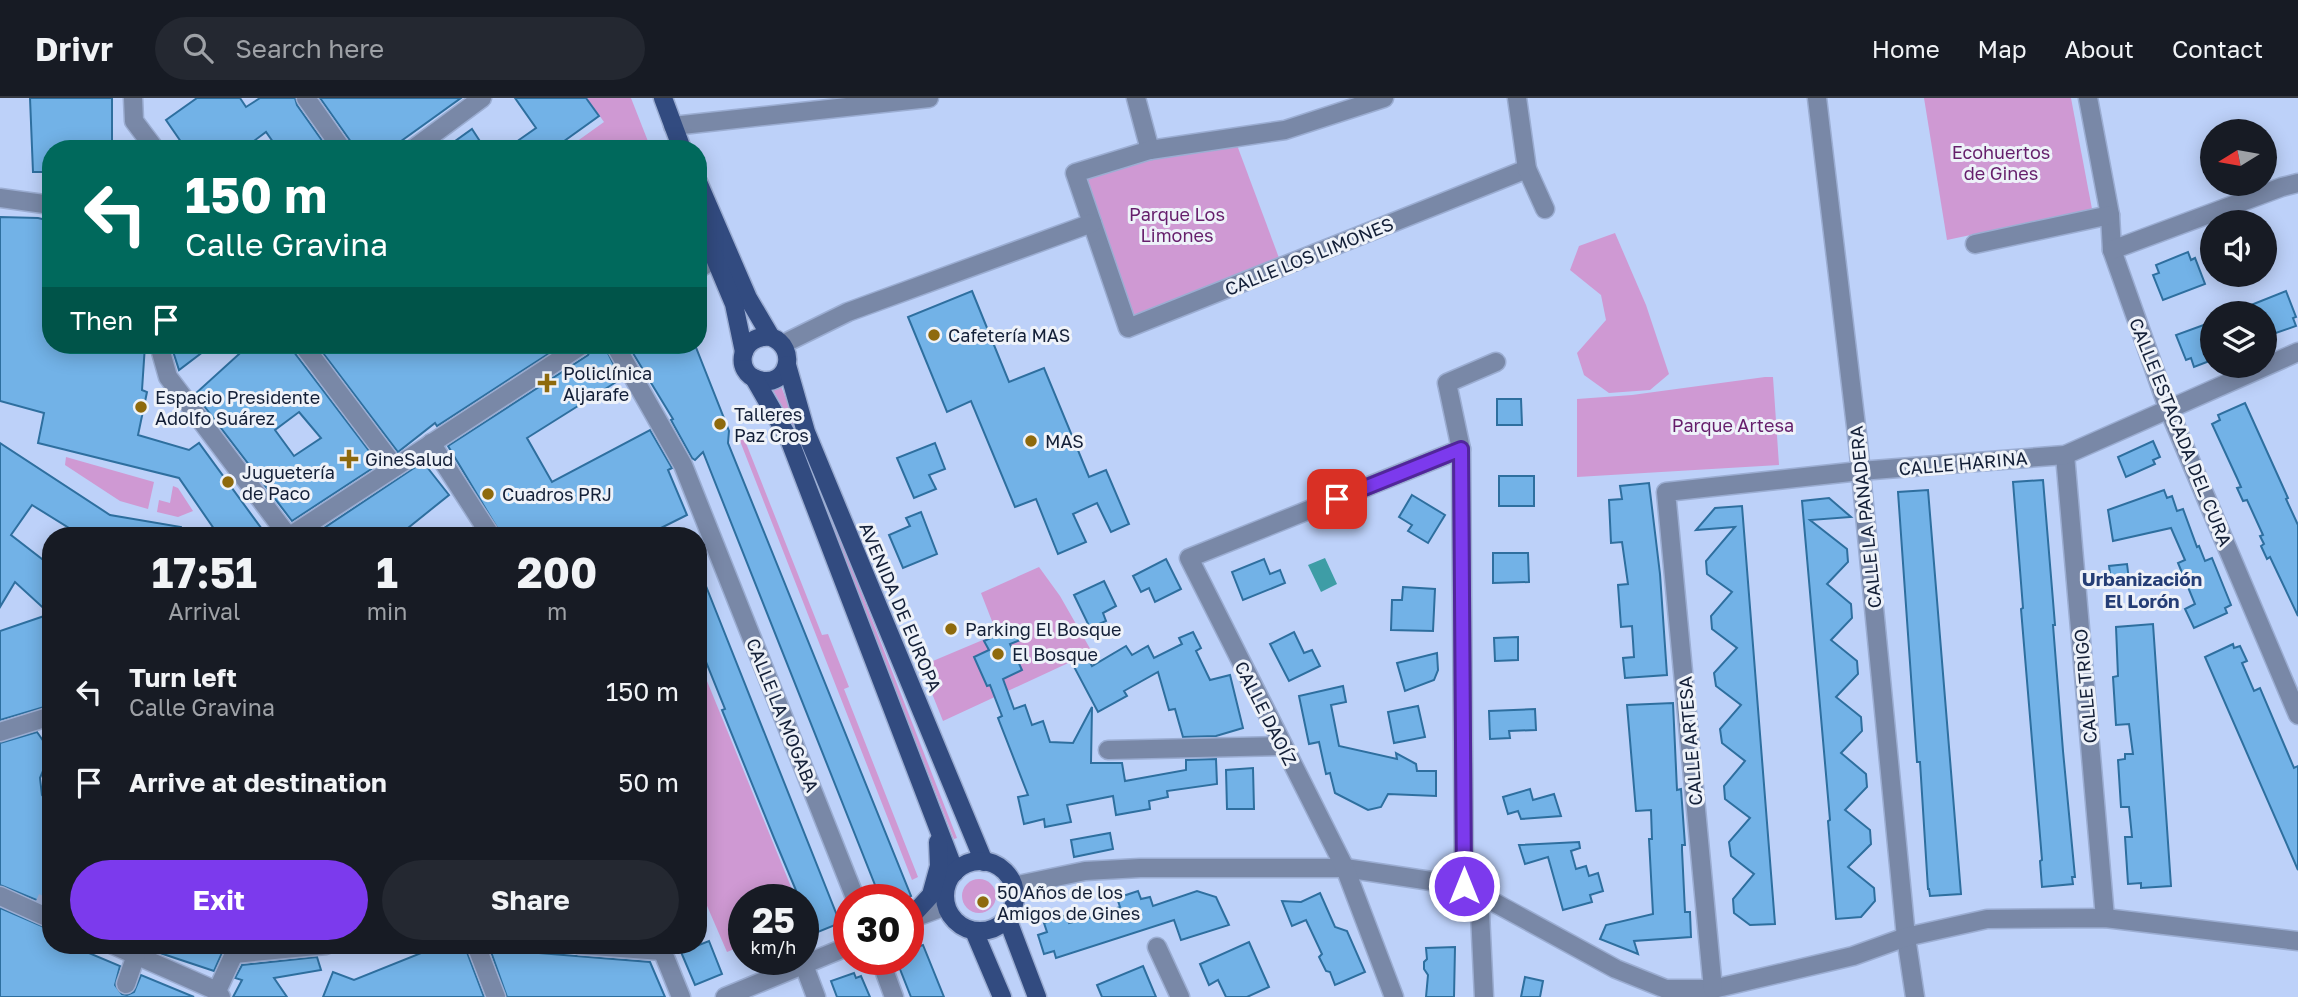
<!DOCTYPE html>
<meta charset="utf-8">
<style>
body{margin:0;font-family:"Golos Text",sans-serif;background:#242831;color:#f1f3f6;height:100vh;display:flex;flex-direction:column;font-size:26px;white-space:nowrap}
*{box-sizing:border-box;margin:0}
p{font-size:23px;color:#9ea1a6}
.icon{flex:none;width:38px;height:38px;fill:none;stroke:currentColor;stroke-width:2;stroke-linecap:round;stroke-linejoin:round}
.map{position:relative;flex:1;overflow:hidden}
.details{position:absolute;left:42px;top:429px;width:665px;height:427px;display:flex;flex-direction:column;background:#171b24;border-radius:28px;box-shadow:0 4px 18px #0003}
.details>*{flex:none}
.guide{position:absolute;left:42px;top:42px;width:665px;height:214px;border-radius:28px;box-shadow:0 4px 18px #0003;background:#00695c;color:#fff;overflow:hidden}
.needle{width:46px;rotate:259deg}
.fabs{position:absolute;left:2200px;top:21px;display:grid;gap:14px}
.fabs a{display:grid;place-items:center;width:77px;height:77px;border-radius:50%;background:#171b24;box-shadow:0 4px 18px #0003;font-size:35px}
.speed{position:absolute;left:728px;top:786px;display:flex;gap:14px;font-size:35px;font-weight:700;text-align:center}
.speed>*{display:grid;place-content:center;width:91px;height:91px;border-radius:50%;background:#171b24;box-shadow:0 4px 18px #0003;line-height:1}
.speed small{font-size:18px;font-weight:400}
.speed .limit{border:10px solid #d22;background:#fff;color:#111}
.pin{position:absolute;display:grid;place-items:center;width:60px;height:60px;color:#fff;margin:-30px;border-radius:14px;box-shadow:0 4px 10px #0006}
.me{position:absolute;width:77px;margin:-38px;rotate:0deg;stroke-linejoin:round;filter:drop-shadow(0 0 5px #0008)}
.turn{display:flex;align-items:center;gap:24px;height:147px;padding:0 28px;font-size:32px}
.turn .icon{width:91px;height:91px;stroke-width:2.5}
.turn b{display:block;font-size:49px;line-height:60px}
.then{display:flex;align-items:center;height:66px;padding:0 28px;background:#0003;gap:14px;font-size:26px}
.eta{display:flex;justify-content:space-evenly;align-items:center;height:119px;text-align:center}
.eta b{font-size:42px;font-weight:700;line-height:49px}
.action{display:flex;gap:14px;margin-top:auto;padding:14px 28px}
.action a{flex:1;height:80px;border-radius:42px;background:#7c3aed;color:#fff;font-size:28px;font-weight:700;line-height:80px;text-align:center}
.action a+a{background:#242831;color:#f1f3f6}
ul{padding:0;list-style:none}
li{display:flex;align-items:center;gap:21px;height:91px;padding:0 28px}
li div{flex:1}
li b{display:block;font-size:26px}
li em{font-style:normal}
header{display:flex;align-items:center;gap:42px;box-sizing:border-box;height:98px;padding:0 35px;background:#171b24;border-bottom:2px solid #363941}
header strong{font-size:33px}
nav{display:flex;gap:38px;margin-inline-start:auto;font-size:24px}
.search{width:490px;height:63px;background:#242831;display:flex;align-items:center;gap:18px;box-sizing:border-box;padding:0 24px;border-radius:38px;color:#9ea1a6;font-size:26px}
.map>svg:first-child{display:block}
</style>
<header>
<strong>Drivr</strong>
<div class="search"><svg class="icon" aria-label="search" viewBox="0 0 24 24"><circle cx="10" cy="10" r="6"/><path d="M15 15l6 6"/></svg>Search here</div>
<nav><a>Home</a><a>Map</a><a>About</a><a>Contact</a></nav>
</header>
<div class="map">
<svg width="2298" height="899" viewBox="0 0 2298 899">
<rect width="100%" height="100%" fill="#bdd1f9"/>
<g fill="#cf99d3">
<polygon points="587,0 631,0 651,51 570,51 569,49 604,24"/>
<polygon points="1924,0 2071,0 2092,111 1947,142"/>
<polygon points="1234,39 1282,168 1128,230 1075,75"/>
<polygon points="1615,135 1646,207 1669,276 1650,292 1609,295 1584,277 1577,255 1606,222 1601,197 1570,172 1579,148"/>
<polygon points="1765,279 1773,279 1779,367 1577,379 1577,301 1632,297"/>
<polygon points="781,288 957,740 954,741 909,626 896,605 842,456 782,308 773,292"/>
<polygon points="742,335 822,537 828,536 849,589 844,591 918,779 912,782 738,338"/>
<polygon points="66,359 154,384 148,411 120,403 65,367"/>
<polygon points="173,388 178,390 193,413 178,419 157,414 159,402 170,405"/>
<polygon points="1039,469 1060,498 1092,554 943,623 921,568 997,536 981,495"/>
<polygon points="698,561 796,801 744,802 744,847 727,854 698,787"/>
<circle cx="979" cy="798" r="17"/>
</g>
<polygon fill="#3e9da6" points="1325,460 1337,486 1321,494 1308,467"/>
<g fill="#72b2e7" stroke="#2e6f9f" stroke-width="2" fill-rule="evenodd">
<polygon points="30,0 112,0 112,51 51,51 51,74 33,74"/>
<polygon points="197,0 240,0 246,9 260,0 295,0 297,7 328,51 278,51 266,34 243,51 186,51 166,22"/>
<polygon points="320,0 461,0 390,51 353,51 351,44"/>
<polygon points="515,0 586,0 599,18 553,51 506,51 536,30"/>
<polygon points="472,31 485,51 444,51"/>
<polygon points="0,119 38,120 51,123 51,247 145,247 142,292 147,294 138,337 189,352 199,345 267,438 219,438 179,380 38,345 44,315 0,303"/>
<polygon points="2188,154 2191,162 2195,160 2205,186 2163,202 2153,177 2159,175 2156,167"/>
<polygon points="972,193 1009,284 1044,270 1089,379 1106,372 1129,426 1111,434 1097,405 1073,416 1086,444 1058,456 1036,401 1015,409 971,303 947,314 908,219"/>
<polygon points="2286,193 2296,219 2293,220 2296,228 2264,239 2264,215 2231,215"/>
<polygon points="2212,224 2212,262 2194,269 2191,260 2186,262 2176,237"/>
<polygon points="171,247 212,247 179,272"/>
<path d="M249 247H292L294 254 379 366 292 423 195 296ZM299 314 321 340 294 358 275 332Z"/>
<polygon points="317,247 562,247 437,328 435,325 398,354"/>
<polygon points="593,247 604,247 621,281 527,340 552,384 650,332 672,370 668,372 687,417 645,438 502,438 448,348 588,257"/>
<polygon points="628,247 695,247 729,333 728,345 911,798 902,802 881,802 703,354 695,362 692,360 671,322 673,321"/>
<polygon points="1497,301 1521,301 1522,327 1497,327"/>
<polygon points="2245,305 2288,400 2286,401 2298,427 2298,518 2270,459 2267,461 2261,448 2264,446 2260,438 2263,437 2247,402 2243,403 2237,390 2241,389 2237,380 2212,326 2220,322 2218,317"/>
<polygon points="2153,343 2160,359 2153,362 2155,366 2126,379 2118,359"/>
<polygon points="0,345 110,417 181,429 181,438 82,438 32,407 11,437 51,468 51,607 0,622 0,533 50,516 15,484 0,509"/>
<polygon points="935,345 945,371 929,377 936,391 914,400 897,360"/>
<polygon points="423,364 449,397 398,438 312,438"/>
<rect x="1499" y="378" width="35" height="30"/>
<polygon points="2043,382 2055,527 2053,527 2063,653 2075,779 2072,779 2073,786 2042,789 2040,763 2042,762 2021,511 2023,510 2013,384"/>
<polygon points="1649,385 1660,476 1667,577 1625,580 1623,560 1634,559 1632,528 1621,529 1618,487 1628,486 1622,444 1611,445 1609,402 1622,401 1620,388"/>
<polygon points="1928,392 1961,796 1930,798 1929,791 1928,791 1920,664 1917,664 1898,394"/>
<polygon points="2164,392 2167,400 2172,398 2177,413 2183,411 2197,449 2199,448 2205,463 2212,460 2231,507 2225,510 2227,515 2194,530 2185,511 2195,506 2178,465 2185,462 2171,430 2113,443 2108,412"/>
<polygon points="1412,397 1445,417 1428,445 1408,433 1412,427 1399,419"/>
<polygon points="1829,400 1851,419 1810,422 1847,451 1848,464 1827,486 1851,506 1852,520 1831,542 1857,563 1858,576 1836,599 1861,619 1862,633 1841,655 1866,676 1867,689 1845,712 1870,732 1871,746 1848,769 1874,790 1875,803 1861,819 1836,821 1828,723 1830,722 1802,403"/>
<polygon points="1742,408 1775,826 1750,827 1734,815 1733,801 1754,776 1731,758 1729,744 1750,720 1725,701 1724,688 1745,663 1722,645 1720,631 1741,607 1716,588 1714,575 1737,550 1712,531 1711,518 1732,494 1707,476 1706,463 1735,429 1696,432 1715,410"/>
<polygon points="921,414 937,456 903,470 889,437 910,428 906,420"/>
<polygon points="1493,455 1528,455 1529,484 1493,485"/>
<polygon points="1166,461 1181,491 1155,504 1149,490 1141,494 1133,478"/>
<polygon points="1264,461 1270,476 1280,472 1285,485 1243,502 1232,474"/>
<polygon points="2127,466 2129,482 2111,483 2109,468"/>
<polygon points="698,468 840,825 813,836 803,812 803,802 800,802 774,740 722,612 725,611 698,544"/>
<polygon points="1104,483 1116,508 1103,515 1106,523 1090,530 1074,497"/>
<polygon points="1403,489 1435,491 1433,533 1391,532 1392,502 1402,502"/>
<polygon points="2153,526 2171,788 2141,790 2141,785 2128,786 2125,739 2132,739 2129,709 2121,709 2118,662 2125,661 2125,656 2133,656 2129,626 2116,627 2113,579 2118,578 2116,529"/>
<polygon points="1017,528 1023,541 1010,546 1022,572 1003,581 1014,611 1025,607 1032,627 1043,623 1050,644 1073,645 1092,609 1091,665 1122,665 1125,683 1186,672 1186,662 1216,661 1217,686 1167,693 1168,699 1149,703 1150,711 1116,717 1113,698 1067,707 1071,724 1045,729 1044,721 1024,726 1018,699 1028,697 998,620 1002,618 990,587 987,588 974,559 989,552 984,543"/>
<polygon points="1193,534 1201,550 1196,553 1210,582 1230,577 1243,630 1216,638 1183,639 1175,611 1169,612 1158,574 1124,593 1127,598 1098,614 1072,565 1086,557 1092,568 1126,548 1132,557 1148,548 1154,560 1182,546 1179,540"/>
<polygon points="1294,534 1304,555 1312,552 1320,568 1289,583 1270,546"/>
<polygon points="1518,539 1518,562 1495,563 1494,540"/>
<polygon points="2233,546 2234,550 2240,548 2247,563 2242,565 2254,593 2260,590 2294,670 2298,668 2298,772 2205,559"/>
<polygon points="1437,555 1438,572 1434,582 1405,593 1397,565"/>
<polygon points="1343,588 1346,604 1331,607 1339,648 1397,661 1396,655 1416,666 1417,673 1436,673 1436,698 1388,696 1381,709 1368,712 1335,695 1330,675 1326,676 1319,644 1309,646 1299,598"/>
<polygon points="1673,605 1677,692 1681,691 1685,747 1682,747 1682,752 1685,814 1690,814 1691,839 1634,843 1638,856 1600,841 1606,827 1653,816 1649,741 1652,741 1651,712 1636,713 1627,607"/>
<polygon points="1418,608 1425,639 1394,645 1388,614"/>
<polygon points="1535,611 1536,632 1509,633 1510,640 1490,641 1489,613"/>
<polygon points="37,634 51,654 40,680 42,697 51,706 51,808 0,787 0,645"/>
<polygon points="1253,670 1254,711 1227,711 1226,672"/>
<polygon points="1530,691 1533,702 1554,696 1561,718 1521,721 1518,713 1508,716 1503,699"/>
<polygon points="1110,735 1113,751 1074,759 1071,742"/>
<polygon points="1579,744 1580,750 1571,753 1576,771 1586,768 1589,778 1598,775 1603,793 1590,797 1592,804 1563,812 1548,759 1525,766 1519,747"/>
<polygon points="1138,793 1141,801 1150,799 1153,808 1197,793 1216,799 1229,827 1181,842 1174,822 1056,860 1054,853 1044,856 1038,837 1047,834 1044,825 1066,817 1069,825 1089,820 1120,809 1117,800"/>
<polygon points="1320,795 1335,829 1347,833 1365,874 1335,887 1330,874 1326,873 1319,859 1322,856 1306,822 1292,828 1282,803 1301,804"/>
<polygon points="0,810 51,832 51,847 70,847 120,868 115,887 122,896 127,897 134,894 141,877 194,899 0,899"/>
<polygon points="709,843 722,876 695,887 681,854"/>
<polygon points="1249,844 1269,889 1247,899 1226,899 1218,882 1209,887 1200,866"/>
<polygon points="145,847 221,847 222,855 214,873 157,854"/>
<polygon points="441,847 465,849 484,899 323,899 333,874 354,882"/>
<polygon points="923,847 944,899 911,899 896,861 908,861 908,852"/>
<polygon points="1455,849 1454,899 1426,899 1428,877 1424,871 1424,864 1427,861 1426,850"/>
<polygon points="490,851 650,864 665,899 507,899"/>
<polygon points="317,859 321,872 274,880 287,899 233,899 242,882 235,880 242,867"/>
<polygon points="1143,868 1156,899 1102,899 1097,887"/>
<polygon points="854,875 856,880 861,878 870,899 837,899 831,883"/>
<polygon points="1525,879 1543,883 1540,899 1521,899"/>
</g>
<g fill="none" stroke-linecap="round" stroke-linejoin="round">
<polyline stroke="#9badd2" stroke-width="18" stroke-dasharray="18 9" stroke-linecap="butt" points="40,816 51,791"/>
<defs>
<g id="minor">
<polyline points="133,0 134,23 155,51"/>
<polyline points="306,0 342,51"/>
<polyline points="1136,0 1150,52"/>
<polyline points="1384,0 1285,32 1150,52 1075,75 1128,230 1527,71"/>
<polyline points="1517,0 1527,71 1545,111"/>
<polyline points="1817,0 1858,345 1906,839 1915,899"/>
<polyline points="2088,0 2110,117 2112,152 2168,310 2298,617"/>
<polyline points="673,28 929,0"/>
<polyline points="413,51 482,0"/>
<polyline points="0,100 51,107"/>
<polyline points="1975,146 2110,117"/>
<polyline points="2112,152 2282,89 2298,85"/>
<polyline points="698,171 715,161"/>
<polyline points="783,246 848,214 1092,125"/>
<polyline points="159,247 168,279 288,438"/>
<polyline points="303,247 395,369"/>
<polyline points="615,247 683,367 856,802"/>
<polyline points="431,345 491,438"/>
<polyline points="2065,357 2105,820"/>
<polyline points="290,438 582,247"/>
<polyline points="0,634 51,618"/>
<polyline points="1108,652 1282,648"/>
<polyline points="1013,788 1085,773 1140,770 1345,770 1464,788 1616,871 1666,891 1713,891 1853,858 1906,839 1987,821 2105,820 2298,843"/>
<polyline points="1464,788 1461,351 1447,285 1496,264"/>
<polyline points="1479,794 1484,899"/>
<polyline points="0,798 51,821"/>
<polyline points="908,822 946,808"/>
<polyline points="113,847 217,893 221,899"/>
<polyline points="476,847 496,899"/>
<polyline points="579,847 662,853"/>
<polyline points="660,847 681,899"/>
<polyline points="1157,849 1180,899"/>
<polyline points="234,856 326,847"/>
<polyline points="880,861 894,899"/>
<polyline points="804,867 816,899"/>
<polyline points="126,886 136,857"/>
<polyline points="1713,891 1666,394 1860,373 2065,357 2298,254"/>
<polyline points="217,893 234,856 232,847"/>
<polyline points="725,899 849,848"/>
<polyline points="1394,899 1345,770 1189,460 1461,351"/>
</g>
<g id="major">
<polyline points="663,0 682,51"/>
<path d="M698 84 748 200 771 239C799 250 788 290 759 282 732 275 740 235 771 239"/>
<polyline points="698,120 734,206 744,254"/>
<polyline points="787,267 806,334 984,764"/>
<polyline points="754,280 789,341 955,774"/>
<circle cx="980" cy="798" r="35"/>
<polyline points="1007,820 1037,899"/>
<polyline points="908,822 931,797 939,768 938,744"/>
<polyline points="974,833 1002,899"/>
</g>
</defs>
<use href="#minor" stroke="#9badd2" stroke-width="21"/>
<use href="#major" stroke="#9badd2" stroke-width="21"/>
<use href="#minor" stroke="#7988a7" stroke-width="18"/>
<use href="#major" stroke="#324b80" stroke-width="18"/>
</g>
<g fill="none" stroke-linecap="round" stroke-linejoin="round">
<defs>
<polyline id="route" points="1337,401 1461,351 1464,788"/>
</defs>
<use href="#route" stroke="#51269a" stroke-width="18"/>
<use href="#route" stroke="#7c3aed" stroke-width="12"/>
</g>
<g fill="#8e6a0d" stroke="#eef2f9" stroke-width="2.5">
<circle cx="934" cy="237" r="7"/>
<path d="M543.5 274.5h7v7h7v7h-7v7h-7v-7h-7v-7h7z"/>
<circle cx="141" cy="309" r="7"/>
<circle cx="720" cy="326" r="7"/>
<circle cx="1031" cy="343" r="7"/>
<path d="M345.5 350.5h7v7h7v7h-7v7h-7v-7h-7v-7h7z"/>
<circle cx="228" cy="384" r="7"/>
<circle cx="488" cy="396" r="7"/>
<circle cx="951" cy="531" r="7"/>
<circle cx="998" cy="556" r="7"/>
<circle cx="983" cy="804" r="7"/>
</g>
<g text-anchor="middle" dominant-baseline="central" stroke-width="6" stroke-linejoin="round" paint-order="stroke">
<g font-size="18" fill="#651e6b" stroke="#eef2f9">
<text x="2001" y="54">Ecohuertos<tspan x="2001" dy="21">de Gines</tspan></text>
<text x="1177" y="116">Parque Los<tspan x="1177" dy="21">Limones</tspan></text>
<text x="1733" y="327">Parque Artesa</text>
</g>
<g font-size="18" fill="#131f37" stroke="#eef2f9">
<text transform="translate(1309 158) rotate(-22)">CALLE LOS LIMONES</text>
<text transform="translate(2181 334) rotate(68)">CALLE ESTACADA DEL CURA</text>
<text transform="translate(1963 365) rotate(-5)">CALLE HARINA</text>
<text transform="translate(1865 419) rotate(-96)">CALLE LA PANADERA</text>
<text transform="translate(901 509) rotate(67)">AVENIDA DE EUROPA</text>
<text transform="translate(2085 588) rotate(-95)">CALLE TRIGO</text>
<text transform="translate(1266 615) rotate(63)">CALLE DAOÍZ</text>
<text transform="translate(783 617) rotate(68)">CALLE LA MOGABA</text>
<text transform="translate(1690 643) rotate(-95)">CALLE ARTESA</text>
</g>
<g font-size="18" fill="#131f37" stroke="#eef2f9" text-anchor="start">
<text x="948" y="237">Cafetería MAS</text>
<text x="563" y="275">Policlínica<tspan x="563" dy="21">Aljarafe</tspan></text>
<text x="155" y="299">Espacio Presidente<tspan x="155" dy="21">Adolfo Suárez</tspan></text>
<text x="734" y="316">Talleres<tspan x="734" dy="21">Paz Cros</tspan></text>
<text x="1045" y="343">MAS</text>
<text x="365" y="361">GineSalud</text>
<text x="242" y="374">Juguetería<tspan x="242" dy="21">de Paco</tspan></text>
<text x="502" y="396">Cuadros PRJ</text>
<text x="965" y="531">Parking El Bosque</text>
<text x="1012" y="556">El Bosque</text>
<text x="997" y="794">50 Años de los<tspan x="997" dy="21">Amigos de Gines</tspan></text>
</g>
<g font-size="19" font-weight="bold" fill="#253e76" stroke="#eef2f9">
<text x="2142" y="480">Urbanización<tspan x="2142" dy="22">El Lorón</tspan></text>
</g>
</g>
</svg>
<div class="fabs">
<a><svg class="needle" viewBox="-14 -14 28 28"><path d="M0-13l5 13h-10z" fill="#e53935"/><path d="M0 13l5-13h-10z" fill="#9ea1a6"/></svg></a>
<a><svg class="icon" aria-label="sound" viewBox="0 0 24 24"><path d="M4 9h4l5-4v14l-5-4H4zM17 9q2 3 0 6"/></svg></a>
<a><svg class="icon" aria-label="layers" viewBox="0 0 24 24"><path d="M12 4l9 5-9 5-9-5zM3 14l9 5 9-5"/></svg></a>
</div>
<div class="speed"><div>25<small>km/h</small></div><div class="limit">30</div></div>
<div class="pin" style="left:1337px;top:401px;background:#d93025"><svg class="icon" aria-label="arrive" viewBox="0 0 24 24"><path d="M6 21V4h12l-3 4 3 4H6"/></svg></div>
<svg class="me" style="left:1464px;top:788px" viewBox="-20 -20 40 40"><circle r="17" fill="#7c3aed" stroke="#fff" stroke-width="3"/><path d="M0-11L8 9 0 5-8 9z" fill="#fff"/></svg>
<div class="guide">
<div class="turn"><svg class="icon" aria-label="left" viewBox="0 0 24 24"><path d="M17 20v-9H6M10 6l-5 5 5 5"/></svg><div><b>150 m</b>Calle Gravina</div></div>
<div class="then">Then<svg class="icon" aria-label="arrive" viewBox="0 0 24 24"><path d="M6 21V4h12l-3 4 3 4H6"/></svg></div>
</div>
<section class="details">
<div class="eta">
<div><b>17:51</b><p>Arrival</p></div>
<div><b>1</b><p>min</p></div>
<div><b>200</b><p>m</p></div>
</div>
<ul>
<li><svg class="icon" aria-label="left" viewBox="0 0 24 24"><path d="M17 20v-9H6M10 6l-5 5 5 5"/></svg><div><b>Turn left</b><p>Calle Gravina</p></div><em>150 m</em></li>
<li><svg class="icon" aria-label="arrive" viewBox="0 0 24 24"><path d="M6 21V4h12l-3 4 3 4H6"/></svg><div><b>Arrive at destination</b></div><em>50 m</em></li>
</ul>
<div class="action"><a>Exit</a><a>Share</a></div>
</section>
</div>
